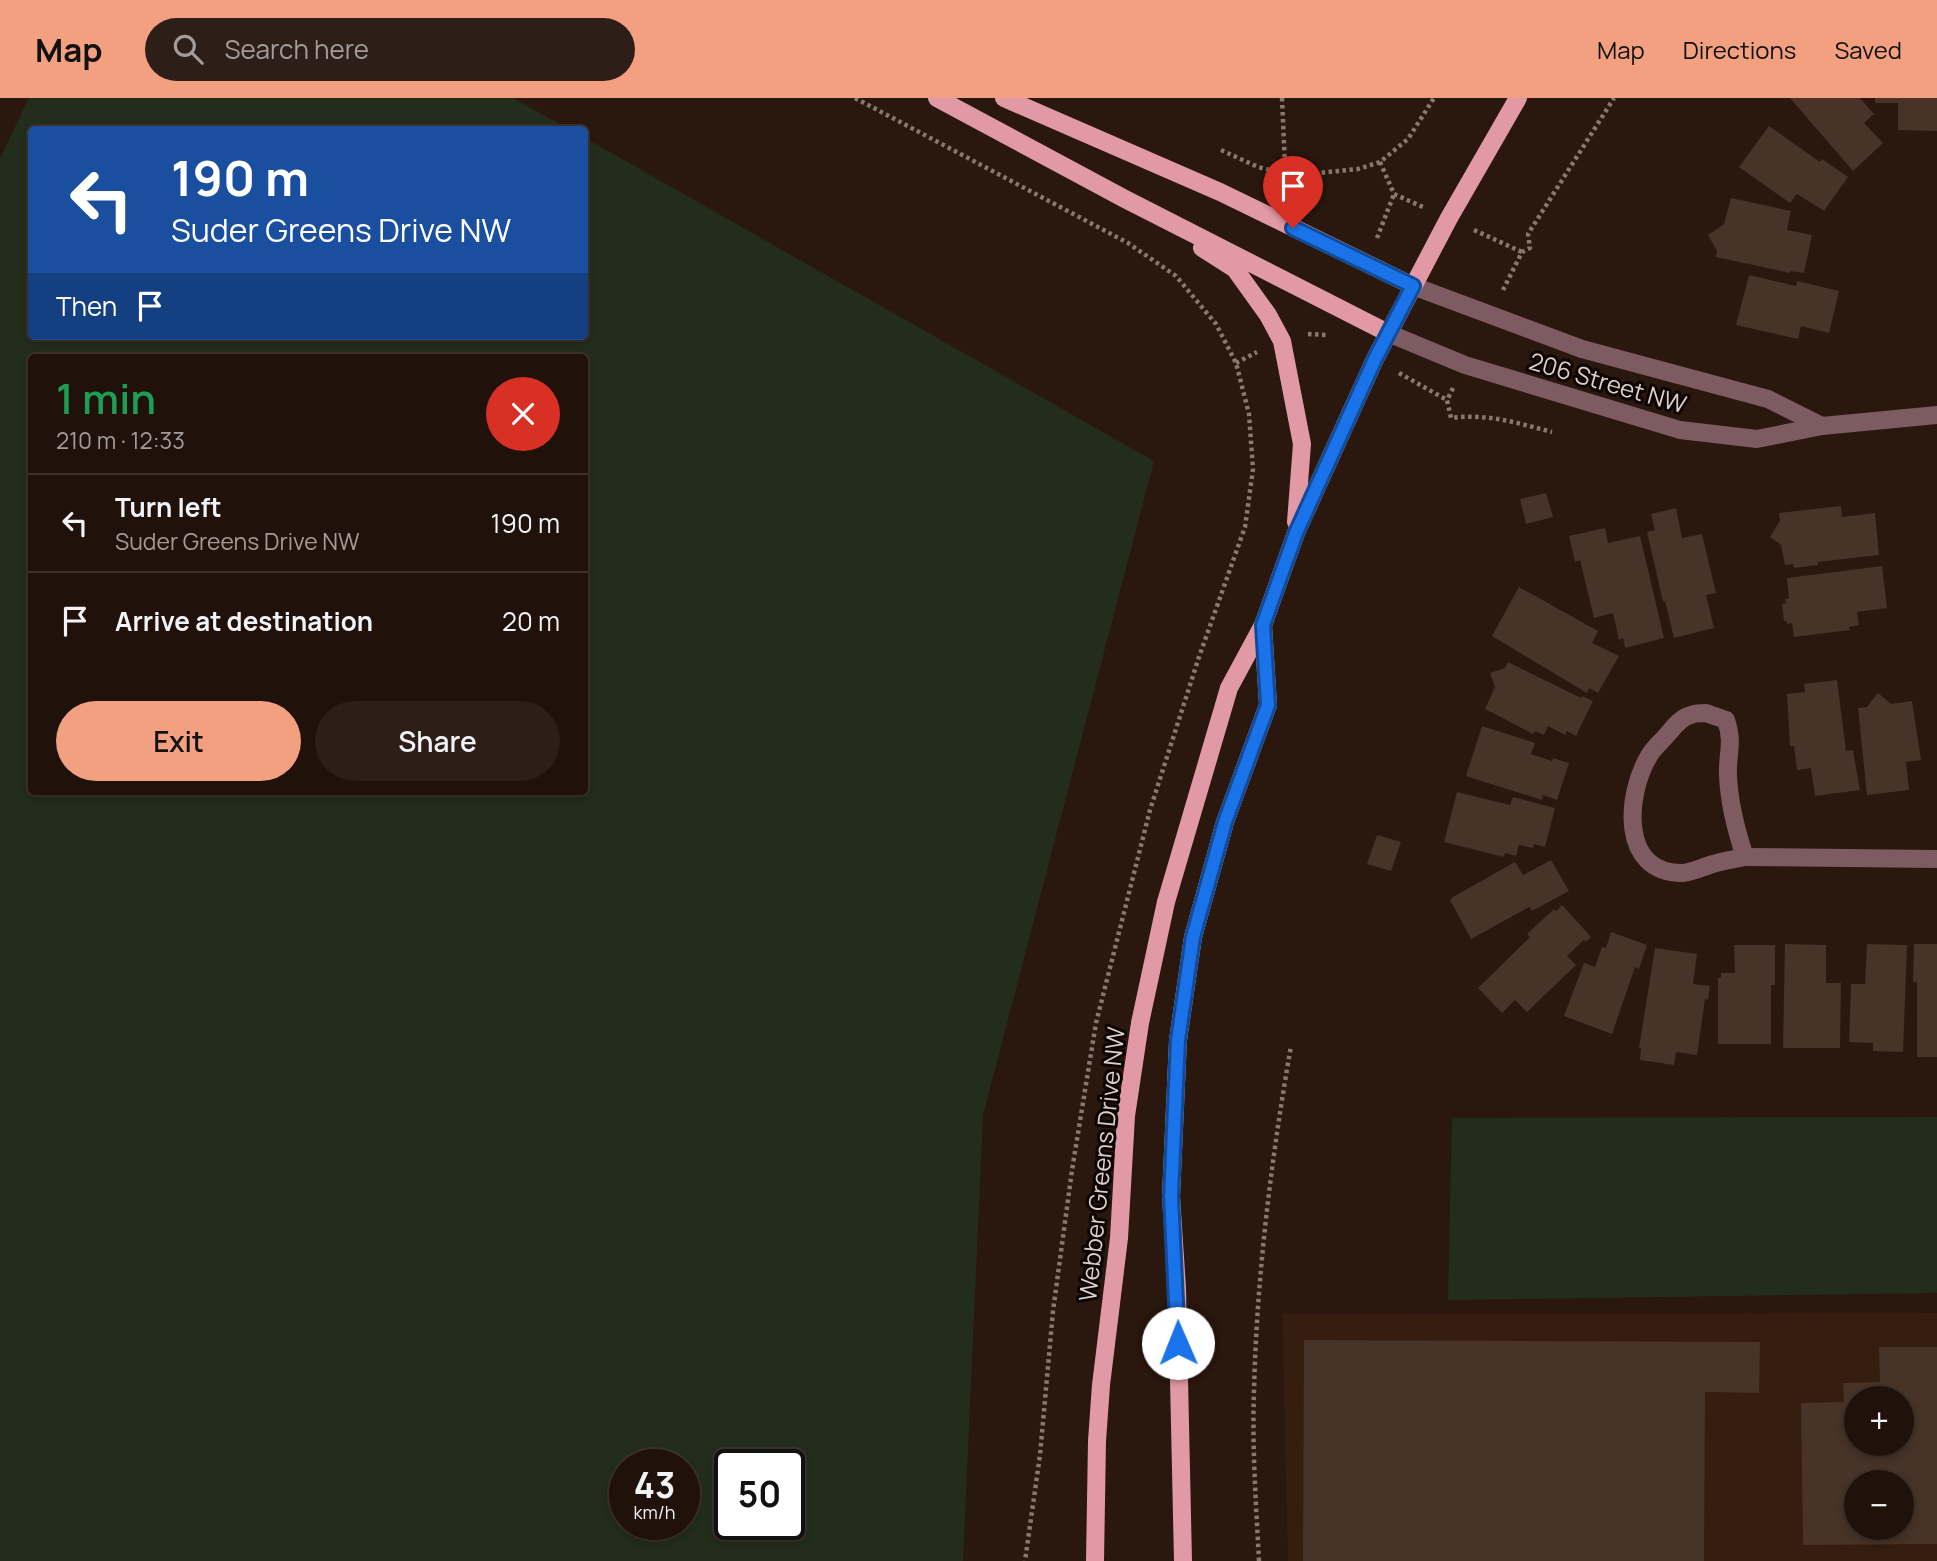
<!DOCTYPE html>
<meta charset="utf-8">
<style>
body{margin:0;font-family:Manrope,sans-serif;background:#2d1f18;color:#f1f3f6;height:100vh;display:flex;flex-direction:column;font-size:26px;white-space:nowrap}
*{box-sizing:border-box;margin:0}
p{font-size:23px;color:#a29d9c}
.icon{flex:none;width:38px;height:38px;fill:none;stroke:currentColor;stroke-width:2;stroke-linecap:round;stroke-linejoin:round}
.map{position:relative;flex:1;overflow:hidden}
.panel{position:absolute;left:28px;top:256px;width:560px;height:441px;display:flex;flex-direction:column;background:#20110a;border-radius:7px;box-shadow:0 4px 10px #0003,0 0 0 2px #3d312b}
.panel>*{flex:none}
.banner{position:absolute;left:28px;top:28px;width:560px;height:214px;border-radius:7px;box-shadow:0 4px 10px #0003,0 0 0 2px #3d312b;background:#1a4fa0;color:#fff;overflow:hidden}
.buttons{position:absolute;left:1844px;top:1288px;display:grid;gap:14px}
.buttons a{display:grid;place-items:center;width:70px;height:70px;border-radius:50%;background:#20110a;box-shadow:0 4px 10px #0003,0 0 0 2px #3d312b;font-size:35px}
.speed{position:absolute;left:609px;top:1351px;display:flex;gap:14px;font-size:35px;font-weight:700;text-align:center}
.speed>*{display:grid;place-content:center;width:91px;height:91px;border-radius:50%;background:#20110a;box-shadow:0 4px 10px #0003,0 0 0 2px #3d312b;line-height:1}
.speed small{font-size:18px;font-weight:400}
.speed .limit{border:4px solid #111;border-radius:10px;background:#fff;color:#111}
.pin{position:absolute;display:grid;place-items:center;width:60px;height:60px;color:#fff;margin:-72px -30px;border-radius:50% 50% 50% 0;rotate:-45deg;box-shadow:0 0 7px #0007}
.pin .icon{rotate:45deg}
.me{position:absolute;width:77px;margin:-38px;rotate:359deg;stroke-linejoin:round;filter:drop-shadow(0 0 5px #0008)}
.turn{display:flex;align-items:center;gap:24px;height:147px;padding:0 28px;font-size:32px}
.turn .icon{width:91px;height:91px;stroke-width:2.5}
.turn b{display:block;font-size:49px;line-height:60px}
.then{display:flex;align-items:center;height:66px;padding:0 28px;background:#0003;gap:14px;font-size:26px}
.round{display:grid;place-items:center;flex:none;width:74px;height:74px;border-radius:37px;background:#2d1f18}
.head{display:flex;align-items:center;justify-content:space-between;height:119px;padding:0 28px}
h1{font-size:42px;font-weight:600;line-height:52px;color:#1e9e55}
.button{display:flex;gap:14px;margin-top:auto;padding:14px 28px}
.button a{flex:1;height:80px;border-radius:42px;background:#f2a080;color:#111;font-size:28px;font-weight:600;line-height:80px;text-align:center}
.button a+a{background:#2d1f18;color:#f1f3f6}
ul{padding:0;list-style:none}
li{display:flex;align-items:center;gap:21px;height:98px;padding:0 28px;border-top:2px solid #3d312b}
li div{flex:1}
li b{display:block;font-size:26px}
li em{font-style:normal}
header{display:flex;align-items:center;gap:42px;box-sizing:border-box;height:98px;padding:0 35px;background:#f2a080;color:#111}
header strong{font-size:33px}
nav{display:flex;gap:38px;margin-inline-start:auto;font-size:24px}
.search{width:490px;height:63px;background:#2d1f18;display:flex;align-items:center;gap:18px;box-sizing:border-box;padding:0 24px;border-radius:38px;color:#a29d9c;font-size:26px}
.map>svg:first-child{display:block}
</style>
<header>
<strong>Map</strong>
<div class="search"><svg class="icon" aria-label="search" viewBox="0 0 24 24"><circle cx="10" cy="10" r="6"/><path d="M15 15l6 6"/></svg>Search here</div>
<nav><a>Map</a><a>Directions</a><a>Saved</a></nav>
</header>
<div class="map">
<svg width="1937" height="1463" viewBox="0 0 1937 1463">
<rect width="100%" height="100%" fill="#2a170d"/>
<path fill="#351d0f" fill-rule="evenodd" d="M1937 1215V1463H1288L1282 1216ZM1857 1300H1902V1346H1857ZM1857 1384H1902V1430H1857Z"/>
<g fill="#232d1c" fill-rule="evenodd">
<path d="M29 0H513L569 31 32 32V238H584L585 40 1154 363 983 1017 963 1463H0V60ZM32 259H584V693H32ZM625 1367H684V1426H625ZM730 1367H789V1426H730Z"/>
<polygon points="1937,1019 1937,1195 1448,1202 1452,1020"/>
</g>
<g fill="#473328" fill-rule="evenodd">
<polygon points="1790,0 1860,0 1874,16 1864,25 1883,45 1853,73"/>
<polygon points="1875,0 1937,0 1937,33 1898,32 1898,5 1875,5"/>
<polygon points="1769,28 1820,64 1822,61 1848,79 1824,113 1797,96 1790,105 1739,69"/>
<polygon points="1731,100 1791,113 1787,132 1812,137 1804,175 1790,173 1790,175 1716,159 1717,153 1708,137 1724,126"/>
<polygon points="1749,177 1796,188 1797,183 1839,193 1829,235 1801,228 1798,241 1736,227"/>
<polygon points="1546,395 1553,419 1526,426 1520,401"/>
<polygon points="1841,408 1842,419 1875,415 1879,457 1818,464 1818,467 1794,470 1793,466 1785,467 1781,447 1770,439 1780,423 1779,415"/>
<polygon points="1676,410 1682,440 1702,436 1716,495 1706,497 1714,530 1674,540 1665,503 1663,504 1647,434 1655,432 1651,416"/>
<polygon points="1605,430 1608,445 1640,438 1664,540 1625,550 1623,540 1619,542 1613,515 1594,520 1580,462 1575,464 1569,438"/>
<polygon points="1882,468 1887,510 1857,514 1859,527 1849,529 1850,532 1794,539 1792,525 1787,526 1787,523 1784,523 1782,506 1786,505 1785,501 1789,500 1787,480"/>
<polygon points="1519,489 1598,533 1592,545 1619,558 1598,595 1589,590 1587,595 1492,538"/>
<polygon points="1508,564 1581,600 1582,598 1593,603 1576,638 1567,633 1565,637 1548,628 1544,637 1535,633 1533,636 1485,611 1495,589 1490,575 1505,570"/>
<polygon points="1837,582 1846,653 1853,652 1860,692 1815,698 1811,670 1797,672 1794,648 1790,648 1787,596 1805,594 1804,586"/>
<polygon points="1878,595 1891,606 1912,603 1921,662 1906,664 1909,692 1867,697 1858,610 1867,609"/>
<polygon points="1482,628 1535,645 1531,656 1552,663 1553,660 1569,665 1557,702 1543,697 1542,702 1466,678"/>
<polygon points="1457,694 1510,707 1513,699 1555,710 1545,749 1534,746 1533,750 1519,747 1516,758 1505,755 1504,759 1444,744"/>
<polygon points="1377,737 1401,744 1391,773 1367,766"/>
<polygon points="1551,762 1569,793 1532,813 1529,809 1471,841 1450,802 1453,799 1515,764 1523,777"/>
<polygon points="1562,807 1591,839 1586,844 1584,842 1567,858 1576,867 1527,914 1515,902 1502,915 1478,890 1530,839 1527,836 1554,811 1556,813"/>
<polygon points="1611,834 1647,847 1639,871 1635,869 1612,936 1564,918 1584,865 1595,869 1602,849 1606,850"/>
<polygon points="1785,846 1826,847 1826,885 1841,885 1840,950 1783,950"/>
<polygon points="1867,846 1907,847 1903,954 1873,953 1873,945 1849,944 1851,886 1865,886"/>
<polygon points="1914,846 1937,846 1937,959 1917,959 1917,884 1913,884"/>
<polygon points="1734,847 1775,847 1775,887 1771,887 1771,946 1718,946 1718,880 1721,880 1721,875 1735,875"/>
<polygon points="1655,850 1697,856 1693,886 1710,888 1708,902 1705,901 1697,957 1676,954 1674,967 1640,962 1641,950 1639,950"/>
<polygon points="1304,1242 1760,1244 1759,1295 1705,1294 1704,1463 1303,1463"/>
<path d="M1879 1249H1937V1446L1803 1447 1801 1305 1844 1304 1843 1285 1880 1284ZM1857 1300H1902V1346H1857ZM1857 1384H1902V1430H1857Z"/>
</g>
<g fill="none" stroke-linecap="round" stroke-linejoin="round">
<g stroke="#887870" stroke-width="4.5" stroke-dasharray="3.5 3.5" stroke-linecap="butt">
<polyline points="855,0 1128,145 1176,178 1216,226 1236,265 1249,316 1253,371 1245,429 1199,559 1150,712 1096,925 1072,1072 1053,1213 1040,1357 1025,1463"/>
<polyline points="1282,0 1286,91"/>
<polyline points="1221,52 1258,69 1277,74 1318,75 1358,71 1380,64 1408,41 1434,0"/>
<polyline points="1380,64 1394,96 1425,110"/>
<polyline points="1474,132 1522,154"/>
<polyline points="1377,140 1394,96"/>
<polyline points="1503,192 1522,154 1530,150 1528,136 1614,0"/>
<polyline points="1308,236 1327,237"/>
<polyline points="1236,265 1257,254"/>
<polyline points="1399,275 1447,302"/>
<path d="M1453 290 1447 302 1451 320C1486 315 1518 325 1552 334"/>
<path d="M1259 1463C1256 1406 1252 1349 1254 1292 1257 1177 1271 1062 1291 948"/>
</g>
<g stroke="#7d5b60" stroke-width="18">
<polyline points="1413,188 1582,251 1768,301 1822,328"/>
<polyline points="1388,235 1465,267 1680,332 1757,341 1822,328 1937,317"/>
<path d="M1706 615 1726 622C1734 646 1727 655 1728 677 1729 706 1736 732 1745 759 1734 761 1723 763 1713 766 1702 769 1694 774 1683 775 1619 776 1626 696 1649 658 1653 650 1661 644 1667 637 1673 630 1681 619 1691 617 1695 615 1701 615 1706 615Z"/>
<polyline points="1745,759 1937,761"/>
</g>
<g stroke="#e199a5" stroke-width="18">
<polyline points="937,0 1125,101 1388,235"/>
<polyline points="1004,0 1220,94 1413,188"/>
<polyline points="1202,150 1235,171 1268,217 1282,243 1302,346 1296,424"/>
<polyline points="1095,1463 1097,1343 1101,1287 1119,1140 1126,1018 1140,925 1166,804 1229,590 1263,527 1296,435 1375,261 1449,120 1518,0"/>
<polyline points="1183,1463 1177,1190 1171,1098 1178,942 1193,839 1225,724 1268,607 1263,527"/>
</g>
</g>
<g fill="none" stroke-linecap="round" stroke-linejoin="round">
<defs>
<polyline id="route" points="1178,1245 1171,1098 1178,942 1193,839 1225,724 1268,607 1263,527 1296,435 1375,261 1413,188 1293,130"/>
</defs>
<use href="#route" stroke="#114b97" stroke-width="18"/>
<use href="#route" stroke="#1a73e8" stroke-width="12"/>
</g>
<g text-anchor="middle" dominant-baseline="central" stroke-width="6" stroke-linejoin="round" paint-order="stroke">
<g font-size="24" fill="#ddd0c9" stroke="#0c0503">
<text transform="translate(1608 284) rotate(16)">206 Street NW</text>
<text transform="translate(1101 1066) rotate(-84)">Webber Greens Drive NW</text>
</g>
</g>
</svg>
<div class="buttons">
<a>+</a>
<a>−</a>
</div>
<div class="speed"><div>43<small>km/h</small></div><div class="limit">50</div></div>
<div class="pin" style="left:1293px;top:130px;background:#d93025"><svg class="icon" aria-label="arrive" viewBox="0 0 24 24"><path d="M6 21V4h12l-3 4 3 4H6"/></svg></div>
<svg class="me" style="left:1178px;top:1245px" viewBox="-20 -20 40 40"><circle r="19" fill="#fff"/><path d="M0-13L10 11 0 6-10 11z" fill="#1a73e8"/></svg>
<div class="banner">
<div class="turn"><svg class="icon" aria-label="left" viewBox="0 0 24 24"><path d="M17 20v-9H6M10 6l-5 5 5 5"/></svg><div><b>190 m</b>Suder Greens Drive NW</div></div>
<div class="then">Then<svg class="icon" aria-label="arrive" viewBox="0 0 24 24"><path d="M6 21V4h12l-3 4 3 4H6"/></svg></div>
</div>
<section class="panel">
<div class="head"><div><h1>1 min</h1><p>210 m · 12:33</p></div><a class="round" style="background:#d93025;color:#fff"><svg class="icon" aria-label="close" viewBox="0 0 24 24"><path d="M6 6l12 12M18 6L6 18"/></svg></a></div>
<ul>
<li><svg class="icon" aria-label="left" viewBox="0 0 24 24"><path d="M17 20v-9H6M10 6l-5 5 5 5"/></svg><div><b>Turn left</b><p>Suder Greens Drive NW</p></div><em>190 m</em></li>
<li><svg class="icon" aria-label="arrive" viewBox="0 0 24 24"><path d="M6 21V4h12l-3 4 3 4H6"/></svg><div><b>Arrive at destination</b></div><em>20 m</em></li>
</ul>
<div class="button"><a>Exit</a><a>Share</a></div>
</section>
</div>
